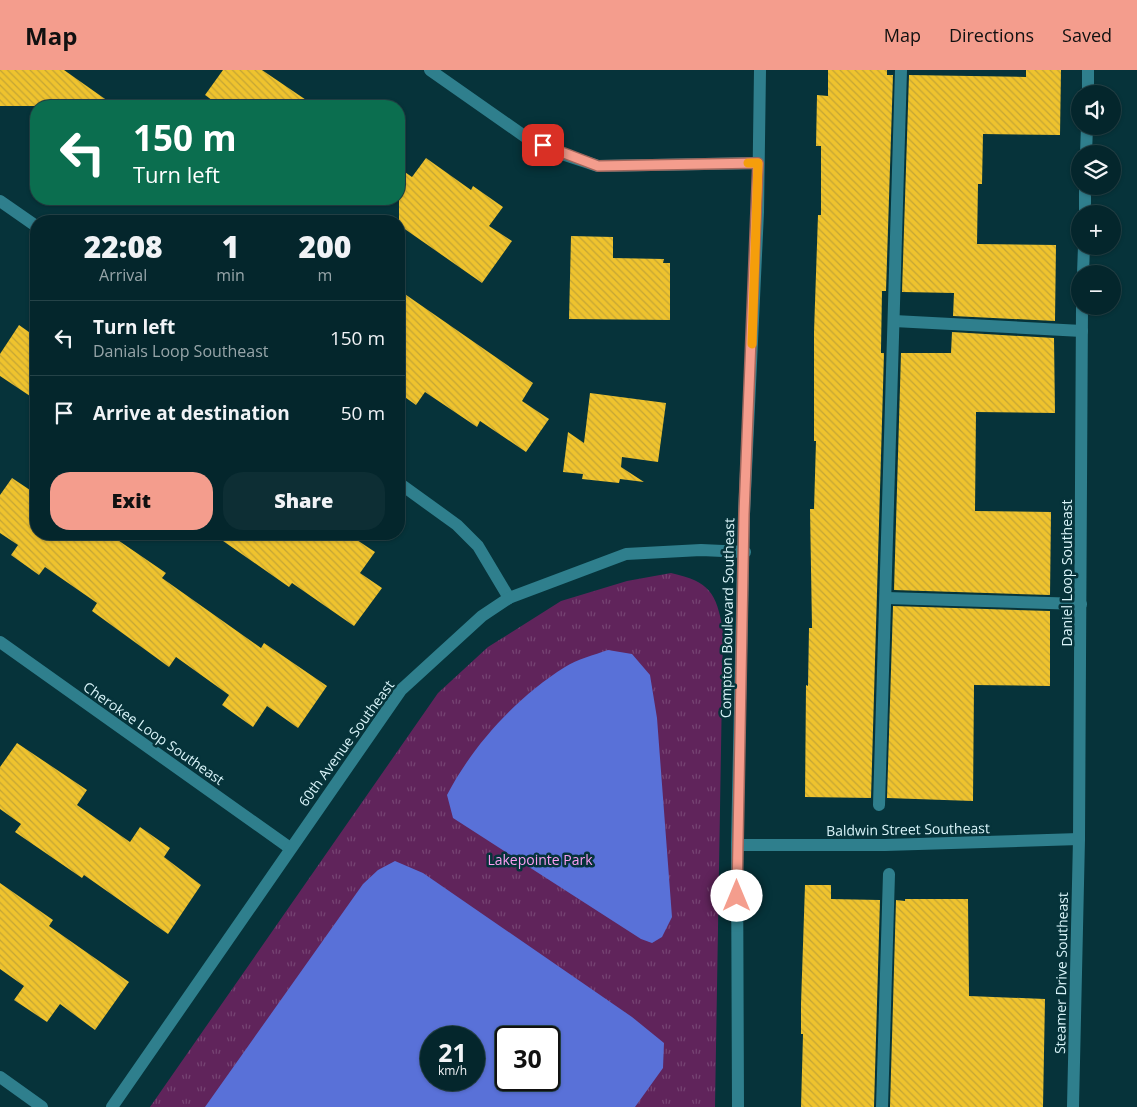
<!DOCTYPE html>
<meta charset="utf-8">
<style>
body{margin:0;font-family:"Open Sans",sans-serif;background:#0d2e34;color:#f1f3f6;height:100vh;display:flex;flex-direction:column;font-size:19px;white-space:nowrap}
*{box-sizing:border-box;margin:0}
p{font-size:16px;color:#97a5a9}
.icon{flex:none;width:28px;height:28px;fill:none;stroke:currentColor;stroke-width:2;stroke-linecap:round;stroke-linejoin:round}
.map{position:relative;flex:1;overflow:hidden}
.side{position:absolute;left:30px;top:145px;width:375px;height:325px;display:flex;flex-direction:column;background:#04262c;border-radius:20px;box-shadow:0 1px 4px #0004,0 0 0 1px #254348}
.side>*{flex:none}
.banner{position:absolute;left:30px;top:30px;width:375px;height:105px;border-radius:20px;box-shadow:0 1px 4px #0004,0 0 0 1px #254348;background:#0b6e4f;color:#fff;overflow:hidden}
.tools{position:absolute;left:1071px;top:15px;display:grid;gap:10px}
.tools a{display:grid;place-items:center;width:50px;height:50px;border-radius:50%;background:#04262c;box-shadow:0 1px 4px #0004,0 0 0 1px #254348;font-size:25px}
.speed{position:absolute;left:420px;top:956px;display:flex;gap:10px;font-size:25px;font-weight:700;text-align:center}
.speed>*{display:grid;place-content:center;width:65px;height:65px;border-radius:50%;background:#04262c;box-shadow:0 1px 4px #0004,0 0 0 1px #254348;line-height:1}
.speed small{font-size:12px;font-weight:400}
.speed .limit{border:2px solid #111;border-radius:8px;background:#fff;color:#111}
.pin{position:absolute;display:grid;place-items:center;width:42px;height:42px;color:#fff;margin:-21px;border-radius:10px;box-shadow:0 2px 8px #0006}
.me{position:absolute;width:55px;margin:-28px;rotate:0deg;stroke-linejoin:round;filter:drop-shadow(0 0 4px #0008)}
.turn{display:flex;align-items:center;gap:18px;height:105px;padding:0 20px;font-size:22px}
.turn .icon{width:65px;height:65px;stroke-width:2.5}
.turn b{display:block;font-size:35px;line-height:42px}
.eta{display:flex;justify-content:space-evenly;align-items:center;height:85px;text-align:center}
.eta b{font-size:30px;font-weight:800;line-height:35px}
.cta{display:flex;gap:10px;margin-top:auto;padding:10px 20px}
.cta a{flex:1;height:58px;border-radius:20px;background:#f49d8d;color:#111;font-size:20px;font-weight:800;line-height:58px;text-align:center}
.cta a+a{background:#0d2e34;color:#f1f3f6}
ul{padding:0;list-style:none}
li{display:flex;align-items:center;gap:15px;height:75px;padding:0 20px;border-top:1px solid #254348}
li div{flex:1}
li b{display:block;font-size:19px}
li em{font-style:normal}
header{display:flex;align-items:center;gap:30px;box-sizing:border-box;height:70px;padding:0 25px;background:#f49d8d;color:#111}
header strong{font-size:24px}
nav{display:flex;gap:28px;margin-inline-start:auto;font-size:18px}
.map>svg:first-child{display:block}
</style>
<header>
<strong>Map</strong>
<nav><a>Map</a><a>Directions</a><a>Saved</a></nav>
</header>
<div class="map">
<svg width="1137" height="1037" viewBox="0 0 1137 1037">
<defs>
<pattern id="park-tufts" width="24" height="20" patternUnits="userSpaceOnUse" patternTransform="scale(1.25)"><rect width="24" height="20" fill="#60245b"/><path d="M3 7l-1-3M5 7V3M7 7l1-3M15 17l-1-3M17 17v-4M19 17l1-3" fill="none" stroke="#764473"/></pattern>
<pattern id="building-back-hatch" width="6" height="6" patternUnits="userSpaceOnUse" patternTransform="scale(1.25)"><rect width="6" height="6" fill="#efc32e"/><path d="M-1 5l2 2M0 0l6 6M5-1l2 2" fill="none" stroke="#c4a535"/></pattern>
</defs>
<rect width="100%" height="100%" fill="#06333a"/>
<path fill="url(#park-tufts)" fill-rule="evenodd" d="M671 503C710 512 716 522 723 560L715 1037H150L438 623 488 577 561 531 627 511ZM431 968H474V1010H431ZM506 968H549V1010H506Z"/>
<g fill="#5971d8" fill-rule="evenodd">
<path d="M608 580 632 584 650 605 657 648 672 847 662 867 652 873 641 869 453 748 447 725C473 675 517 627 565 597 577 589 594 585 608 580Z"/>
<path d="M395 791 423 803 632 947 664 973 663 998 635 1037H205L363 814 378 800ZM431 968H474V1010H431ZM506 968H549V1010H506Z"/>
</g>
<g fill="url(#building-back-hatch)">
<polygon points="0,0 64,0 115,36 0,36"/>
<polygon points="223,0 262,0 315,36 220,36 205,25"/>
<polygon points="828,0 887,0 887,5 893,5 886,221 882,221 881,279 881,283 884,283 871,728 805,727 806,615 808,616 809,558 812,558 810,439 814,439 816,371 814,371 814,262 818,145 821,145 821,76 816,76 817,25 828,26"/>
<polygon points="1026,0 1061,0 1060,65 983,64 982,114 978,114 977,174 1056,175 1055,251 953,246 954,223 902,222 909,5 1026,7"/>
<polygon points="426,88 471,120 473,116 503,137 489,156 512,171 482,213 399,155 399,98 412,107"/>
<polygon points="571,166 613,167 613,188 664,189 663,193 670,193 670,250 569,249"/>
<polygon points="399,220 533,313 522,331 549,349 526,382 480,351 477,357 425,322 416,335 399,323"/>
<polygon points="19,255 36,267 36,330 0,306 0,284"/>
<polygon points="952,262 1054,268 1055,343 976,342 975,441 1051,442 1050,525 894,520 901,283 951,283"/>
<polygon points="590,323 666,333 658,392 622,387 621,397 644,412 620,409 619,413 582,409 583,404 563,402 568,362 584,373"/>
<polygon points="12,408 36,424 36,464 109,464 166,503 162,508 261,578 264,573 327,616 298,658 267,636 253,657 222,635 229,625 176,587 169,597 92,541 97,533 45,497 39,505 11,485 18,475 0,463 0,425"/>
<polygon points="213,464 348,464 375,482 360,503 382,518 354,556 292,513 289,517"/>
<polygon points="893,536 1050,541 1050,616 974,615 973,731 887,728"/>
<polygon points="17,673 87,720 77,735 130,772 140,757 170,778 164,787 201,815 168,864 84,805 82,808 15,762 21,754 0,739 0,697"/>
<polygon points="0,813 53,850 49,856 129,912 95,960 60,934 47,952 14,930 24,916 0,899"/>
<polygon points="805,815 831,815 831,829 880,830 874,1037 801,1037 803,964 801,964 801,934"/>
<polygon points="905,829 968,829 969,926 1045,929 1043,1037 890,1037 896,830 905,831"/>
</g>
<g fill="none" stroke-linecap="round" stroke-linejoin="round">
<g stroke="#2f7f8d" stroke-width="12">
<polyline points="430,0 527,68 559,83 598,96 758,93"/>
<polyline points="1088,24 1088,0"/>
<polyline points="1086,84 1087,56"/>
<polyline points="0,131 36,156"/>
<polyline points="1085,144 1085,116"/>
<polyline points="1083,204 1084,176"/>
<polyline points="894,251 1082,261"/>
<polyline points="399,413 457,455 478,476 509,528"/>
<polyline points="886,528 1081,534"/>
<polyline points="0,572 290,778"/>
<polyline points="879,735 901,0"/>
<polyline points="737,775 885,775 1079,769"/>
<polyline points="0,1007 42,1037"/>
<polyline points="112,1037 401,620 482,546 509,528 626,484 701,480 745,482"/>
<polyline points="738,1037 737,775 744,444 758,142 760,0"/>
<polyline points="882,1037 889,804"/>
<polyline points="1073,1037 1079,769 1082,236"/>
</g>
</g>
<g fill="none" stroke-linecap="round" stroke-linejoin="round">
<defs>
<polyline id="route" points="543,75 598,96 758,93 744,444 737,826"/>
</defs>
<use href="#route" stroke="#9f665c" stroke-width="12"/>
<use href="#route" stroke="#f49d8d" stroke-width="9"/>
<polyline stroke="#f59e0b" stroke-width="9" points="748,93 758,93 752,274"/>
</g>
<g text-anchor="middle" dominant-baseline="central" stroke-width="5" stroke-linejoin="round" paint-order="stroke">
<g font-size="14" fill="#daf5fa" stroke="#06333a">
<text transform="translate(1066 503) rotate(-90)">Daniel Loop Southeast</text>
<text transform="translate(727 548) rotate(-89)">Compton Boulevard Southeast</text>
<text transform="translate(154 663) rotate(35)">Cherokee Loop Southeast</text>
<text transform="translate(346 673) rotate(-54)">60th Avenue Southeast</text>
<text transform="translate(908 759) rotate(-1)">Baldwin Street Southeast</text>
<text transform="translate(1061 903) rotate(-89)">Steamer Drive Southeast</text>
</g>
<g font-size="14" fill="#fc9ff2" stroke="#06333a">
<text x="540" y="789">Lakepointe Park</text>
</g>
</g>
</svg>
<div class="tools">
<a><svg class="icon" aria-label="sound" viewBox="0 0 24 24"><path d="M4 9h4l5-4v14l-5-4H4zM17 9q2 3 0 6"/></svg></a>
<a><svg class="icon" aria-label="layers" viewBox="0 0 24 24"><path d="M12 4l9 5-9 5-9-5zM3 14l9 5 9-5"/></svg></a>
<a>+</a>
<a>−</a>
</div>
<div class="speed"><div>21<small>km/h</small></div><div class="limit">30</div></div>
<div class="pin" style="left:543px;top:75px;background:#d93025"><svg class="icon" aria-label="arrive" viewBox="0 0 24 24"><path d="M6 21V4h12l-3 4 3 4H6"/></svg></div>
<svg class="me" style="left:737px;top:826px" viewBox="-20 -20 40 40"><circle r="19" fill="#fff"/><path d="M0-13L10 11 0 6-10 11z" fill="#f49d8d"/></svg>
<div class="banner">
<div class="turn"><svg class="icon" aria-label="left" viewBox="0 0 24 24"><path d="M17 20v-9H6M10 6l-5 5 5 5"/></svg><div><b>150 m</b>Turn left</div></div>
</div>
<section class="side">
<div class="eta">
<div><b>22:08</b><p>Arrival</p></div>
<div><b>1</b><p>min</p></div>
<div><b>200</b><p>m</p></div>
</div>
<ul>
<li><svg class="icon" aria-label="left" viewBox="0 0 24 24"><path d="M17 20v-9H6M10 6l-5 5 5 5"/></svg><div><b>Turn left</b><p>Danials Loop Southeast</p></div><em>150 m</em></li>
<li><svg class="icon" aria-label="arrive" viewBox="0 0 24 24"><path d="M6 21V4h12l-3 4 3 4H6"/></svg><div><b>Arrive at destination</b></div><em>50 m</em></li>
</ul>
<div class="cta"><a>Exit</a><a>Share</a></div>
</section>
</div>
